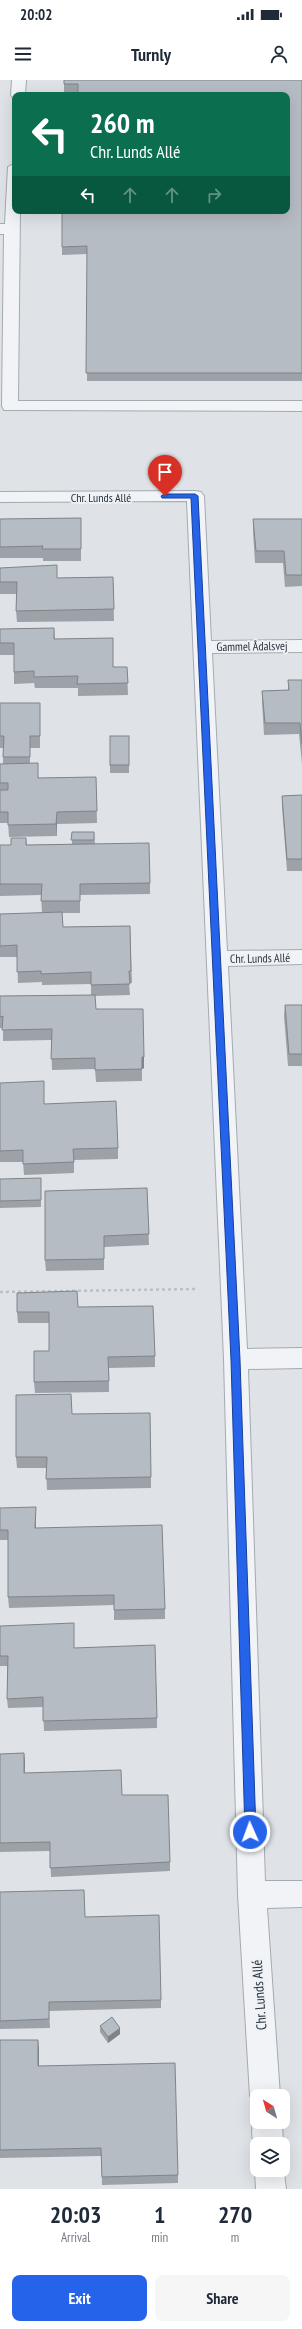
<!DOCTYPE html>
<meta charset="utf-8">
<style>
body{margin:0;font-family:"PT Sans Narrow",sans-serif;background:#f6f6f7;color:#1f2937;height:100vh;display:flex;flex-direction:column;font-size:15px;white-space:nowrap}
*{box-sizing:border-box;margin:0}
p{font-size:13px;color:#747a83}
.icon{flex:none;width:22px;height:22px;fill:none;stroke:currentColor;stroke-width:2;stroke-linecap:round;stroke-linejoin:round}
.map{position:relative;height:2109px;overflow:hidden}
.panel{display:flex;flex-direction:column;background:#fff;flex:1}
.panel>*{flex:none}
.hud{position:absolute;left:12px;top:12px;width:278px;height:122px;border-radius:8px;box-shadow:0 4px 16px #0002;background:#0b6e4f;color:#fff;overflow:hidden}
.needle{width:26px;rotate:323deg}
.fabs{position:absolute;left:250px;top:2009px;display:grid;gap:8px}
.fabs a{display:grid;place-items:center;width:40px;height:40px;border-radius:8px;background:#fff;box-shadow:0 4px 16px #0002;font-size:20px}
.pin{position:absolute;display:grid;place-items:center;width:34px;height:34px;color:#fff;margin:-41px -17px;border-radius:50% 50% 50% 0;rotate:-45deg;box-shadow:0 0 4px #0007}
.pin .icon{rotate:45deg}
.me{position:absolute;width:44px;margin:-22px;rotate:358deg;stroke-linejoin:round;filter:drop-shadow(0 0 3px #0008)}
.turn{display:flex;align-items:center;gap:14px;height:84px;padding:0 12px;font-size:18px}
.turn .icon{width:52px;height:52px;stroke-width:2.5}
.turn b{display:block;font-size:28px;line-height:34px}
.lanes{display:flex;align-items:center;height:38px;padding:0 12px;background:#0003;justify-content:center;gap:20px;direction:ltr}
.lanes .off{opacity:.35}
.eta{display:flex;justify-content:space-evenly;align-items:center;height:68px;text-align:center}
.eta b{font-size:24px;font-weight:700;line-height:28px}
.cta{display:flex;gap:8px;margin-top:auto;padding:8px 12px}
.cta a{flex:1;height:46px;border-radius:8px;background:#2563eb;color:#fff;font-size:16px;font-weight:700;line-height:46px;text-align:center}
.cta a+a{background:#f6f6f7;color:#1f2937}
.status{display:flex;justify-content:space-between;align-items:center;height:28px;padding:0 20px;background:#fff;direction:ltr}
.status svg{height:11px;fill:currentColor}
header{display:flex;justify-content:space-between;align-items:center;height:52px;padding:0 12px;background:#fff;font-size:18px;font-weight:700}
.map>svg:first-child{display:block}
</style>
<div class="status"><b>20:02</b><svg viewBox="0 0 49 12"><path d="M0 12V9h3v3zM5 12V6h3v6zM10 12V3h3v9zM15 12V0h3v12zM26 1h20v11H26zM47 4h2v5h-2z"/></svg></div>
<header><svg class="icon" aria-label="menu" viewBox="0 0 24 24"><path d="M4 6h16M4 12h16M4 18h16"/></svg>Turnly<svg class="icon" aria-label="person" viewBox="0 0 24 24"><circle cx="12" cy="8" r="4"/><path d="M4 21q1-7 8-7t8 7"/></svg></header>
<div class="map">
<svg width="302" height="2109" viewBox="0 0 302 2109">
<rect width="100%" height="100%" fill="#dfe3e7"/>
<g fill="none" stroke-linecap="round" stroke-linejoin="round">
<defs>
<g id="minor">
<polygon points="12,0 26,0 25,15 15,15 15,19 13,18 11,15"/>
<polygon points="15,83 15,131 20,131 18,321 302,321 302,331 4,330 2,326 4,154 0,154 0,144 5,144 8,87"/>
<polygon points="195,411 201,412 204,416 211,561 302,560 302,572 212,573 227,871 302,870 302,884 228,886 247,1269 302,1268 302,1288 248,1289 265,1801 302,1801 302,1827 267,1828 280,2016 257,2016 257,2027 250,2016 238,1815 224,1279 187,421 0,422 0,412"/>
<path d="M257 2031V2042H282L283 2064H257V2073C251 2060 250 2044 257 2031Z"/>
<polygon points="257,2085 257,2090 283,2090 283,2085 286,2109 256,2109 255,2090"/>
</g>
</defs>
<use href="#minor" stroke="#a4aab1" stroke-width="2"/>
<polyline stroke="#bdc1c6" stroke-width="2.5" stroke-dasharray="3 3" stroke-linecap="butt" points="0,1212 195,1209"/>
<use href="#minor" fill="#f1f3f6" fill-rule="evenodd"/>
</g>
<g fill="#9da2a9">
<polygon points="64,0 302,0 302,301 87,301 87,174 62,175 62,167 287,131 78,12 64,12"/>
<polygon points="81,438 81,481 43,481 43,478 0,478 0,439"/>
<polygon points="253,439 302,439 302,506 285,507 283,483 255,483 253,451"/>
<polygon points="0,488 58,498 113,497 114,541 17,542 16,531 17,514 0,514"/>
<polygon points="54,548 55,559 113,587 127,587 128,615 78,616 78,608 35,608 34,603 14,604 14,575 0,575 0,549"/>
<polygon points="288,600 302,600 302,684 299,654 264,655 262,622 262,611 288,610"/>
<polygon points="0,623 40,634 40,668 30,668 30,684 39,698 96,697 97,743 57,744 57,756 9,757 8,743 0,743 0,684 3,684 3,668 0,668"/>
<rect x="110" y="656" width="19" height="37"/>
<polygon points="302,715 302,791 287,791 282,727 282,716"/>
<polygon points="72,752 94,752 95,764 150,803 150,814 80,815 80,833 62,833 63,847 130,846 132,903 129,903 130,915 95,916 96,929 144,977 144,988 142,989 142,1001 96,1002 95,989 52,990 51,960 3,961 3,948 0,948 0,916 91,915 91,904 42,905 42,902 18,903 17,877 0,877 0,866 42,833 41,815 0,816 0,765 11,765 26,758 27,765 72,764"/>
<polygon points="285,925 302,925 302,986 288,986 284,936"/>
<polygon points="0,1003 45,1024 118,1068 118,1079 74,1080 74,1093 24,1095 23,1082 0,1082"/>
<polygon points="0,1099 41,1106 41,1127 0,1128"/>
<polygon points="147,1108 149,1165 104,1167 104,1190 46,1191 45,1180"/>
<polygon points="78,1227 155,1276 155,1287 109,1288 109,1312 35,1313 34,1302 49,1271 49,1243 18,1243 17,1232"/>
<polygon points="72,1334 151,1397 151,1408 47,1410 46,1388 17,1388 16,1377"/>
<polygon points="0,1428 36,1437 36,1448 165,1529 165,1539 114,1540 114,1525 9,1528 8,1517 8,1460 0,1460"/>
<polygon points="0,1546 74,1553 74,1568 157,1638 157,1648 44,1651 43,1627 8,1628 7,1619 7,1586 0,1586"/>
<polygon points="24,1673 25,1683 25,1693 122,1715 170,1782 170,1791 51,1797 50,1771 0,1772 0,1674"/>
<polygon points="0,1812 85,1837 161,1920 161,1928 49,1931 50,1948 0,1949"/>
<polygon points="100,1946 120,1954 108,1963 100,1952"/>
<polygon points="0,1960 39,1968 39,1986 178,2095 178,2103 102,2105 101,2076 0,2078"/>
</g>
<g fill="#7f8489">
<polygon points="57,732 57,756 56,744"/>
<polygon points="142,977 144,977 144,988 142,989"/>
<polygon points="36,1427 36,1459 35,1448"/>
<polygon points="24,1673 25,1683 24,1702"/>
<polygon points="120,1948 120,1954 108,1963 108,1957"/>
<polygon points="38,1960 39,1968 39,1994 38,1986"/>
</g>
<g fill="#b6bcc4" stroke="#7f8489">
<polygon points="64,0 302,0 302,293 86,293 87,166 62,167 62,131 287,131 287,15 78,15 78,4 64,4"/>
<polygon points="81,438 81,469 42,469 43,466 0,467 0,439"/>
<polygon points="253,439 302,439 302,495 286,495 284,471 256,471"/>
<polygon points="57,485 57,498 113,497 114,529 16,531 17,502 0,502 0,488"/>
<polygon points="54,548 54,559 113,558 113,587 127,587 128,603 77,604 78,596 34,597 34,591 14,592 14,563 0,563 0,549"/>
<polygon points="288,600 302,600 302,664 300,643 265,643 262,611 289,610"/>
<polygon points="0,623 40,623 40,656 30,656 30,677 3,677 4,656 0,656"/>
<rect x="110" y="656" width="19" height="29"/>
<polygon points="38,683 38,698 96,697 97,731 57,732 56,744 8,745 8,732 0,732 0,710 8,710 8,703 0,703 0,684"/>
<polygon points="302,715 302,779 287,779 282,716"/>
<polygon points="72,752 94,752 94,760 71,760"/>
<polygon points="11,758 26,758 26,765 149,763 150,803 80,804 80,821 41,821 42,804 0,804 0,765 11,765"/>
<polygon points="62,832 63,847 130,846 131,891 129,891 130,904 91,905 91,892 41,894 41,891 17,892 17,865 0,866 0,834"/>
<polygon points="95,915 96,929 143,929 144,977 142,977 142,989 95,990 95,978 51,979 52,949 2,950 3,936 0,937 0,916"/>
<polygon points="285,925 302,925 302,974 289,974"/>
<polygon points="44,1001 44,1024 116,1021 118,1068 73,1069 74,1082 23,1084 23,1070 0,1071 0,1003"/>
<polygon points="41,1098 41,1120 0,1121 0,1099"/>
<polygon points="147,1108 149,1154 104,1156 104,1179 45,1180 45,1111"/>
<polygon points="77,1211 78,1227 153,1226 155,1276 108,1277 109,1301 34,1302 34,1271 49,1271 49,1232 17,1232 17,1213"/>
<polygon points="71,1314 72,1334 150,1333 151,1397 46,1399 47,1377 16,1377 16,1315"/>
<polygon points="36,1427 35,1448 162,1445 165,1529 114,1530 114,1515 8,1517 8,1450 0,1450 0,1428"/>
<polygon points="74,1543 74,1568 155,1565 157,1638 43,1641 43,1617 7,1619 8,1576 0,1576 0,1546"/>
<polygon points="24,1673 24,1693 121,1690 122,1715 168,1715 170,1782 50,1788 50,1762 0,1763 0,1674"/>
<polygon points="84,1810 85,1837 159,1835 161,1920 49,1922 49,1939 0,1941 0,1812"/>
<polygon points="112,1937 120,1948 108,1957 100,1946"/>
<polygon points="0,1960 38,1960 38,1986 175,1983 178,2095 102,2097 101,2068 0,2070"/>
</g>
<polygon fill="#2563eb" stroke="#184099" points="165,414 195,414 198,416 240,1280 256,1752 250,1757 245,1752 231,1280 191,418 162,418 161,416"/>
<g text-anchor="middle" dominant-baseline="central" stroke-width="3.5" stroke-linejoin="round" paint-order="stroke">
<g font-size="12" fill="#28323e" stroke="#eef1f5">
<text x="101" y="417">Chr. Lunds Allé</text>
<text transform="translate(252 566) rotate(-1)">Gammel Ådalsvej</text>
<text transform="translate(260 878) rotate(-1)">Chr. Lunds Allé</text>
</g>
<g font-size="14" fill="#28323e" stroke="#eef1f5">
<text transform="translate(259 1915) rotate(-94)">Chr. Lunds Allé</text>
</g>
</g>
</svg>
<div class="fabs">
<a><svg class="needle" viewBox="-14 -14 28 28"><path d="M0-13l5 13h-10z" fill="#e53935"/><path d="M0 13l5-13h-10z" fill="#747a83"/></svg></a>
<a><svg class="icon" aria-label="layers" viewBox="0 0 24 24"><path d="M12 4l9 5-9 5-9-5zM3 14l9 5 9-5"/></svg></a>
</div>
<div class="pin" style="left:165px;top:416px;background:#d93025"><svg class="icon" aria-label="arrive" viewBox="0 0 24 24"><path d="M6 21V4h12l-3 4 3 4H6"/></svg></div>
<svg class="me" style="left:250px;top:1752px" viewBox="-20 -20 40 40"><circle r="17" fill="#2563eb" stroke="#fff" stroke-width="3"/><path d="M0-11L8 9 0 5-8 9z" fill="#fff"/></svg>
<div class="hud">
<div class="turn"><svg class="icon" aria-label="left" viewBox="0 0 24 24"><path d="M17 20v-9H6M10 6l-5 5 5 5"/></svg><div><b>260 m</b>Chr. Lunds Allé</div></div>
<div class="lanes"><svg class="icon" aria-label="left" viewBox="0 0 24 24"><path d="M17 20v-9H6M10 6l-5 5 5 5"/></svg><svg class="icon off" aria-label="ahead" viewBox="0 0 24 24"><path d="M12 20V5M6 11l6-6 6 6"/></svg><svg class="icon off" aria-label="ahead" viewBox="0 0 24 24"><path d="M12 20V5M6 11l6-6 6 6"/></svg><svg class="icon off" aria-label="right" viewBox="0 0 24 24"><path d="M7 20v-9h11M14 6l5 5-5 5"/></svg></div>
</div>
</div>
<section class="panel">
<div class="eta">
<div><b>20:03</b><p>Arrival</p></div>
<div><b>1</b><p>min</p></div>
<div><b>270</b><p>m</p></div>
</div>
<div class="cta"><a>Exit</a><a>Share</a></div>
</section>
